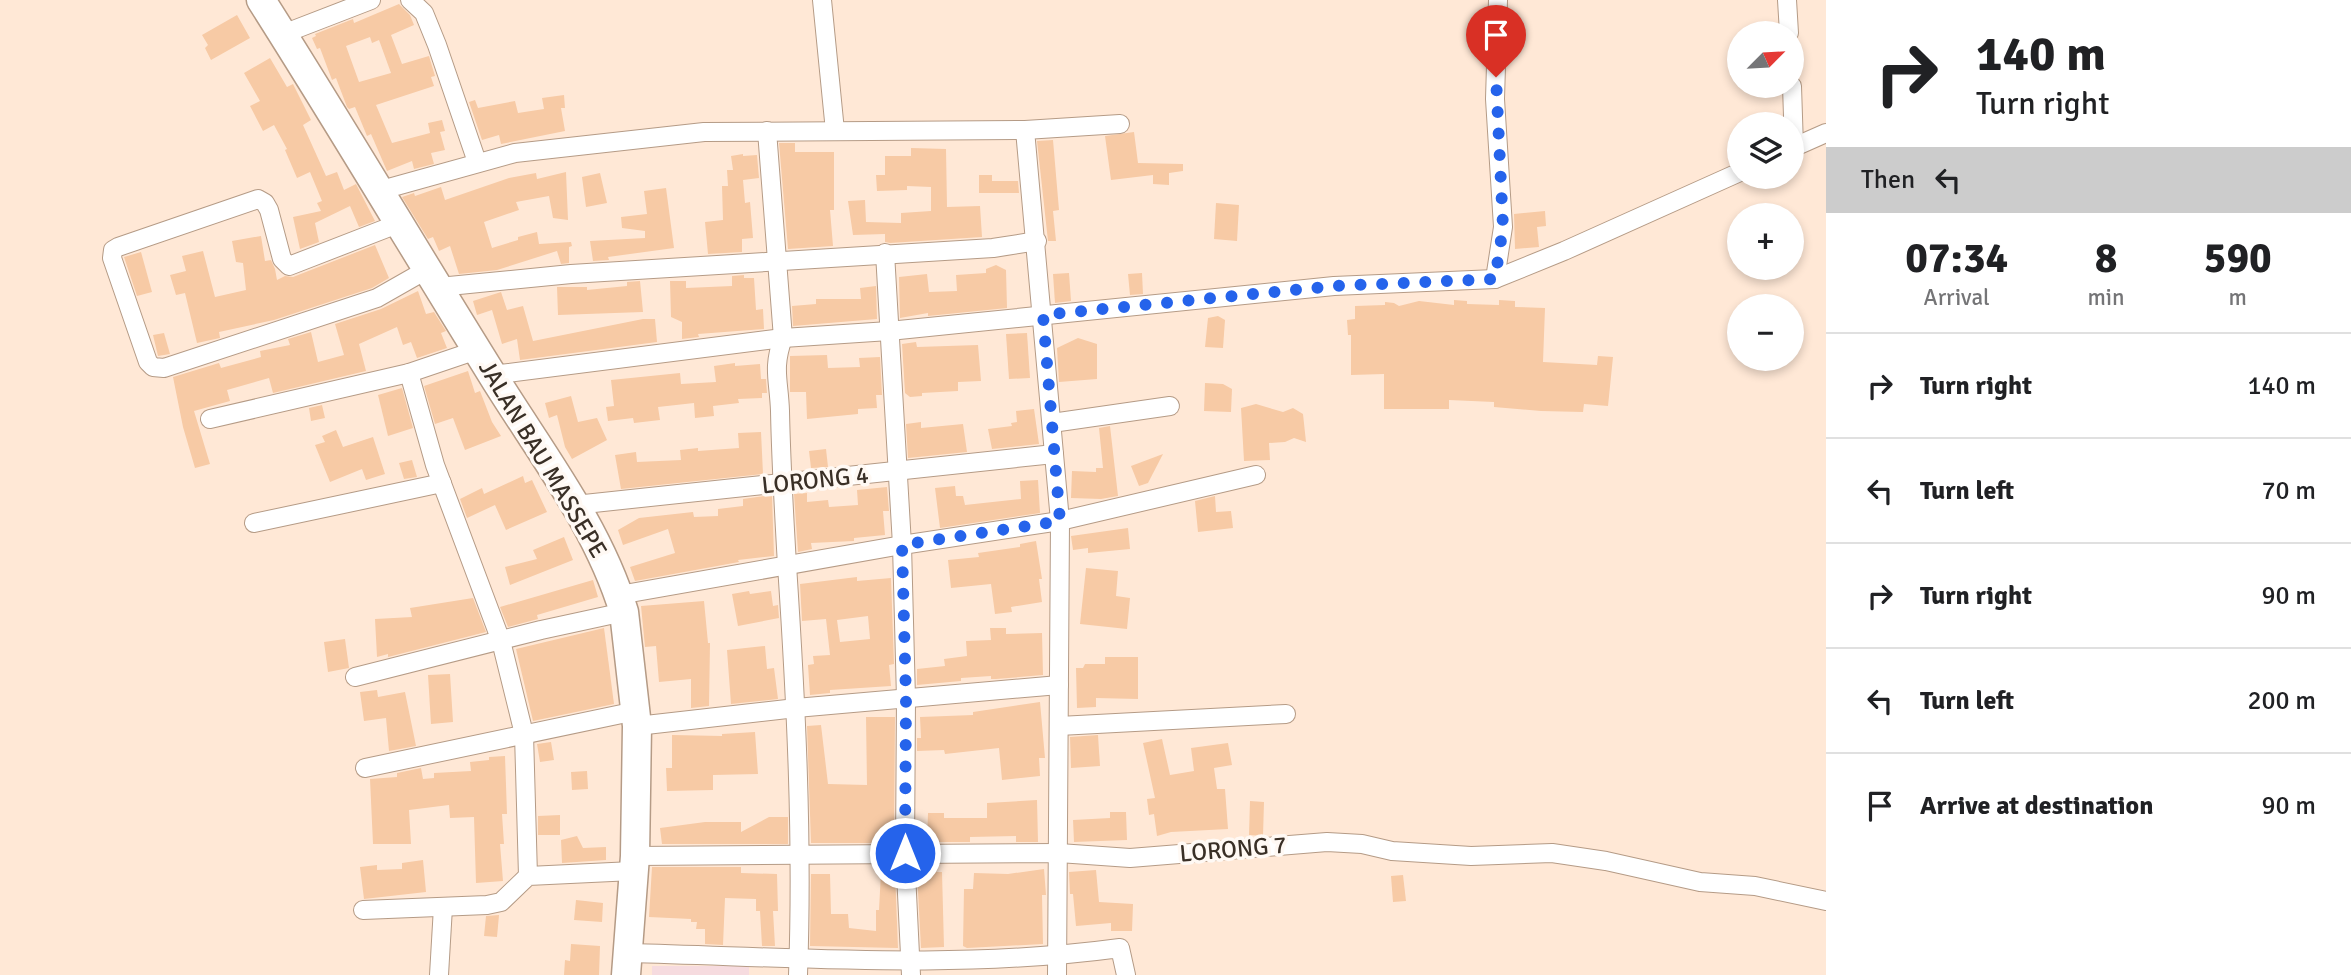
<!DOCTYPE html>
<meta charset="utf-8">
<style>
body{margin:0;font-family:Signika,sans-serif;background:#f6f6f6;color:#202124;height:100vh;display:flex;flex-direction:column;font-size:26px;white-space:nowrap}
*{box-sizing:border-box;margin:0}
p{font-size:23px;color:#757577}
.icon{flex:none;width:38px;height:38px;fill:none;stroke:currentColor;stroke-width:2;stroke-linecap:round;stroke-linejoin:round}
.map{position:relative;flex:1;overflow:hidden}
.side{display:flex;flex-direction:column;background:#fff;width:525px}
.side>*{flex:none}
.top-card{background:#fff;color:#202124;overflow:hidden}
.needle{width:46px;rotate:66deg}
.fabs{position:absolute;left:1727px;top:21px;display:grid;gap:14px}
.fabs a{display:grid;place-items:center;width:77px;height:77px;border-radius:50%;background:#fff;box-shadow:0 4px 10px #0003;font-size:35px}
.pin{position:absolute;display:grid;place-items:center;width:60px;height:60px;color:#fff;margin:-72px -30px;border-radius:50% 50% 50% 0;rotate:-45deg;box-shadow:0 0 7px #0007}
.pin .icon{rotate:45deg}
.me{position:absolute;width:77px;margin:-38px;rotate:0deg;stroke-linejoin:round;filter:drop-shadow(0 0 5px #0008)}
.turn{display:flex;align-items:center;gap:24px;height:147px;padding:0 35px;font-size:32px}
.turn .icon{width:91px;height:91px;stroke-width:2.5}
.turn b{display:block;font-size:49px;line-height:60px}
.then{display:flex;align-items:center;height:66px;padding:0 35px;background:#0003;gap:14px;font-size:26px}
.eta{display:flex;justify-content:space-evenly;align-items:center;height:119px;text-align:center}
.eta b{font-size:42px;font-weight:700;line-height:49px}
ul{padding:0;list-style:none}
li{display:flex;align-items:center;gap:21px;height:105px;padding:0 35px;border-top:2px solid #e0e0e0}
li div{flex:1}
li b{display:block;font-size:26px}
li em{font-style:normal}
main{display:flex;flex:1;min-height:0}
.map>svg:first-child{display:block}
</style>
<main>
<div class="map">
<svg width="1826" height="975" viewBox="0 0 1826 975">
<rect width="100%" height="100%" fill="#ffe8d6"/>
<rect fill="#f6dbdf" x="652" y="966" width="97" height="9"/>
<g fill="#f7caa5" fill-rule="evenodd">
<path d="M399 4 410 15 414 25 391 35 402 64 429 56 435 76 431 77 434 86 376 105 392 143 430 133 428 123 442 120 445 131 440 132 445 150 431 153 434 164 414 169 412 161 387 171 371 134 367 136 355 107 349 109 347 107 336 78 332 80 320 48 317 49 312 38 316 36 315 34 353 19 354 23ZM370 37 372 43 379 40 391 73 359 82 346 46Z"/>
<polygon points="237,15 250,38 211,60 205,48 208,45 202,35"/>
<polygon points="270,58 287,87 293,84 311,120 303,125 326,176 337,172 344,190 356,184 375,221 359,227 350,206 315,223 319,242 300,249 293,217 321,211 317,203 322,201 310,172 297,178 285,150 287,149 274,125 263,131 250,106 260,101 244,73"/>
<polygon points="564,95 565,108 561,108 565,131 501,144 499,135 482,140 469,102 475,100 478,108 515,101 518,113 544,109 542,98"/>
<polygon points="1134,132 1138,163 1183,164 1183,171 1169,173 1169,185 1153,184 1153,175 1111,180 1105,136"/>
<polygon points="1053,140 1059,210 1053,211 1056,241 1048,241 1037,141"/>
<polygon points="779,143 795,143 795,152 834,152 834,210 830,210 833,246 788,249"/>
<polygon points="911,148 946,149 947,207 980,206 982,237 890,243 885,242 885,234 853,235 848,201 865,200 866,222 901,223 901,213 931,211 931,187 907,186 907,190 877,191 876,175 885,175 885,156 911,156"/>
<polygon points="743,154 743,156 757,155 759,178 743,180 745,203 750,202 753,238 742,239 742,252 708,254 705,222 723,220 722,186 728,186 727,170 733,170 731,156"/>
<polygon points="566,172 568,220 553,218 549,196 516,202 519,210 484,222 492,248 518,240 518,237 537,232 539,244 571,242 572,246 569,247 569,263 561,264 557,251 497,270 459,274 450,246 439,251 433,237 428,239 402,197 414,193 415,196 441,187 445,200 509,178 536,173 537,179"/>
<polygon points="600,173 607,203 586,207 582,177"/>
<polygon points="979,175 992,175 992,181 1018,181 1019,193 979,193"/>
<polygon points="666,188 674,248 608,257 609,260 593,261 590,241 645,238 645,231 622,228 621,217 647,214 644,191"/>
<polygon points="1216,203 1239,205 1237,241 1214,239"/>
<polygon points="1545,211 1546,226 1537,227 1539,247 1515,249 1514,214"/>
<polygon points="261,236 265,261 271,260 275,269 277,280 285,276 293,277 375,245 389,278 372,288 274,320 219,332 220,338 197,343 185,293 176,295 170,275 186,271 182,256 203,251 215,297 246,290 243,263 236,262 232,241"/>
<polygon points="141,252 152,292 137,296 124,257"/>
<polygon points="996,265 1006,270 1007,308 928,316 928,313 900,318 899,277 927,274 929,292 957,291 956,275 986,273 986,269"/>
<polygon points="1069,273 1071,301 1055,303 1053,274"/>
<polygon points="1142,273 1143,294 1130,295 1128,274"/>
<polygon points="744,275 744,278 754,278 756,310 763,309 764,329 698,334 699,337 682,339 682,322 671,317 670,281 686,281 686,288 732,286 732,276"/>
<polygon points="640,281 643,312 558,315 557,287 587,287 587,290 627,286 627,282"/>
<polygon points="876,286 877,319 793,326 792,306 816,304 816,299 861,299 860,288"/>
<polygon points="418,291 426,314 434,312 446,331 441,333 447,348 417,358 411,342 403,345 397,327 359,344 366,371 273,393 269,378 227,390 230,401 194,411 210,464 195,468 183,427 173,377 219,363 221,368 261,357 260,351 290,345 288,339 311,332 318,362 344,355 335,324 381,309"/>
<polygon points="501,292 507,310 523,306 533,341 643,319 655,319 657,342 520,360 517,339 502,344 492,310 477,315 473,301"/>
<polygon points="1454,300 1467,301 1467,304 1499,305 1499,300 1515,301 1515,307 1545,308 1543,362 1597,365 1598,356 1613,357 1608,406 1584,404 1583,412 1541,411 1494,407 1494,402 1449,400 1449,409 1384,409 1384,374 1351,375 1351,335 1348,335 1347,320 1355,319 1355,306 1385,305 1385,302 1394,303 1399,306 1419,301 1454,305"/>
<polygon points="1218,316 1225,320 1223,348 1205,347 1208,318"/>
<polygon points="164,333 170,354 158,356 153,335"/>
<polygon points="1027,333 1030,378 1009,379 1006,334"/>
<polygon points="1078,338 1097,344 1097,379 1059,382 1057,348"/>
<polygon points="916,342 917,347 978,345 981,381 958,382 958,391 922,393 922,396 910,397 905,393 902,344"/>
<polygon points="827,355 828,368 860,367 859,358 880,357 882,395 876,395 877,408 858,409 858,414 807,419 806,392 790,392 790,356"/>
<polygon points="735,363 735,366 760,364 761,379 766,379 767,393 762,393 762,398 738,399 739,403 713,406 714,416 695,418 694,403 658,407 660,420 634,423 633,418 608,421 606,407 614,406 611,380 680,373 681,384 716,382 714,366"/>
<polygon points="468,371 475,393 480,391 492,422 501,436 465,450 453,418 435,424 424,386"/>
<polygon points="1205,383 1223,384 1232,389 1231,412 1204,411"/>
<polygon points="402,388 413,428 388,436 378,395"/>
<polygon points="571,396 578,422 597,418 607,440 572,459 565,447 557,415 549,418 545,403"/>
<polygon points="1256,404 1283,412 1293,408 1303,414 1306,442 1294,438 1285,442 1269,443 1270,460 1244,461 1241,408"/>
<polygon points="322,405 325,418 311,421 309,408"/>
<polygon points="1034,409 1039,444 992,449 988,429 1012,426 1011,423 1017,422 1016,411"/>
<polygon points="921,422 921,428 963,424 967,452 908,458 906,424"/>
<polygon points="1110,426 1118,496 1101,499 1071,498 1072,471 1096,472 1096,468 1103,468 1099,428"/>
<polygon points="336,430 343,447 373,437 385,474 366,480 362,469 330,482 315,445 325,442 322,436"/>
<polygon points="761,432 763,474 621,489 615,455 636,452 637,462 681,460 680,450 698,448 698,451 739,448 738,433"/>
<polygon points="826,449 828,467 811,468 809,451"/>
<polygon points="1163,454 1148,483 1139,486 1131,466"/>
<polygon points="412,460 417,477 404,479 399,463"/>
<polygon points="523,476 525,483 532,480 547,512 506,530 495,505 467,518 460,499 482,488 484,494"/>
<polygon points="1038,480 1040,513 940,528 935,488 955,486 956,496 963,496 965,505 1021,499 1020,481"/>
<polygon points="887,487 889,511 883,511 885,535 854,538 854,541 811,543 812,549 798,552 794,494 807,493 807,502 828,500 829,507 858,505 857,490"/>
<polygon points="772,495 774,556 738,560 739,562 635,581 630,567 675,553 668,529 623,545 618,530 639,518 693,512 694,517 718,516 718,509 743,506 743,499"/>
<polygon points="1215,496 1216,512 1231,511 1233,528 1198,532 1195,501"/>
<polygon points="1128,528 1130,549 1088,553 1088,548 1073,550 1071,536"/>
<polygon points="564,537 573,560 510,585 505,567 537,559 533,550"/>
<polygon points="1036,541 1042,579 1039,579 1042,602 1011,607 1012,612 995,614 991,584 951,588 948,560 979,557 978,553 1020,547 1020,544"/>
<polygon points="1086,568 1118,571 1116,596 1130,598 1127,629 1080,624"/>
<path d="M857 577V581L891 578 894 664 889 665 891 686 830 690V693L810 695 808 665 814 664 813 656 830 655 826 619 802 621 800 584ZM868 616 870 639 840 642 837 620Z"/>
<polygon points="593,580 598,597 537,615 538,619 508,627 500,607"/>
<polygon points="749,591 750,594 771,591 773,606 778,605 779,618 738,626 732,594"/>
<polygon points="473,598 486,632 388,657 388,654 377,657 375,619 412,617 410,608"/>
<polygon points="704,601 708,643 710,643 709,706 691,708 691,679 659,682 656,646 645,647 641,606"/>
<polygon points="604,628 614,704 533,721 516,649"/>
<polygon points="990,628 1006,628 1006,634 1042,633 1043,675 996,679 991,679 991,676 961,678 961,681 917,685 917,669 945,666 944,659 967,656 966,641 991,640"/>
<polygon points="345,639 349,668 328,672 324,642"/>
<polygon points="765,646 767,669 774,668 778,699 731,704 727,650"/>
<polygon points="1105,657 1138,657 1138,699 1096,698 1096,707 1077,708 1076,668 1083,668 1085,664 1105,664"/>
<polygon points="450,674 453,722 431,724 428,675"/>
<polygon points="377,690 378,697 405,692 416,746 389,751 386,718 364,721 360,692"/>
<polygon points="1040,702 1045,758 1039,758 1040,776 1002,780 999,748 945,754 944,750 917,751 917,738 921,738 920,717 973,715 973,712"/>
<polygon points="866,717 895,717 894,843 811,843 807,726 821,725 828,784 867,785"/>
<polygon points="755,732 758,774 713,775 713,790 667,791 666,768 672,768 672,735 722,736 722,734"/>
<polygon points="1098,735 1100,766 1071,768 1070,737"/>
<polygon points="1162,739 1170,775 1194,771 1191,748 1228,743 1232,765 1214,768 1217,789 1225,789 1228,829 1171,832 1157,836 1154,814 1149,815 1147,799 1155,798 1143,743"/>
<polygon points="551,742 554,760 540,762 537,744"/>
<polygon points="505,756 507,814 502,814 504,844 500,844 503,881 476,883 474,817 450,818 449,805 409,810 411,844 373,844 370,779 397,777 397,773 421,768 423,779 434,778 434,773 471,771 470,762 489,760 489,757"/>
<polygon points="587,771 588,789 572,790 571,772"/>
<polygon points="1037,800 1038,842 1016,842 1016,836 970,837 970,842 927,842 928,813 944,813 944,818 987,818 987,803"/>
<polygon points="1250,801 1264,802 1263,836 1249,835"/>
<polygon points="1110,812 1126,812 1127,840 1074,842 1073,820 1110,818"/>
<polygon points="560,815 560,835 538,835 538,816"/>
<polygon points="769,817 788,817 788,844 662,844 660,828 705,822 741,822 741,832"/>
<polygon points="577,836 583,848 606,847 606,860 562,863 561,840"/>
<polygon points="423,860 426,892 364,899 360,867 377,865 377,870 402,869 402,863"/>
<polygon points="652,867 741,867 741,873 777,874 778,911 773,911 775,946 762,946 760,911 756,911 756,899 725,898 723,945 705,944 705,929 696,929 697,922 691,922 691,919 649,917"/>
<polygon points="1044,869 1046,895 1042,895 1043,944 967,948 963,946 964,889 973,889 974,873 1008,874"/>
<polygon points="1096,870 1099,902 1133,904 1132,931 1111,931 1111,923 1076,926 1073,894 1070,894 1069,872"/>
<polygon points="881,872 895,872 898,948 810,946 811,874 830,874 831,914 848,914 849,928 876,931 876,910 879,910"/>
<polygon points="917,872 942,872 944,947 921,948"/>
<polygon points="1403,875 1406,901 1393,902 1391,876"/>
<polygon points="576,900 603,903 602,922 574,920"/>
<polygon points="499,915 497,937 484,936 486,916"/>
<polygon points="571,944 600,946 599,975 564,975 565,960 570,961"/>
</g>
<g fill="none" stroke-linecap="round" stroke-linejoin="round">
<defs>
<g id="street">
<polyline points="410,0 424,13 437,45 477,162"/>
<polyline points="822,0 835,131"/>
<polyline points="1787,0 1789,33"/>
<polyline points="283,34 371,0"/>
<polyline points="1792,86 1794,147"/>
<polyline points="1025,130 1060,521 1057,975"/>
<path d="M767 131 783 338C772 369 779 380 780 411 781 462 784 514 787 565 796 702 803 838 798 975"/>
<polyline points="1792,148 1826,133"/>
<polyline points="378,191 515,153 704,132 1025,130 1120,124"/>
<polyline points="400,223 289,266 282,259 269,210 265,203 258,199 118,247 113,250 112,258 148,362 153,367 164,368 377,298 428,269"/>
<polyline points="885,253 902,545 906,699 905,853 911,975"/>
<polyline points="1495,279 1503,227 1495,99 1498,0"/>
<polyline points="439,287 571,274 993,248 1037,241"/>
<polyline points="409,373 435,465 501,641 524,734 528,876"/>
<polyline points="492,375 783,338 889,331 1334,286 1495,279 1564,251 1740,172"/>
<polyline points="210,419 409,373 477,350"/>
<polyline points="1052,423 1170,406"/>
<polyline points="575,505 1054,454"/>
<polyline points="254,523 442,483"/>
<polyline points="619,595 902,545 1060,521 1256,475"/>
<polyline points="355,677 541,630 624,612"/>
<polyline points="637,726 796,708 1059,685"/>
<polyline points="1059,726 1286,714"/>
<polyline points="365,768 636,711"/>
<polyline points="635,856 1059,853 1130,858 1327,842 1362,844 1392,851 1471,856 1552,853 1606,861 1700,882 1755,886 1826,901"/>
<polyline points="363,910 487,905 501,902 528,876 633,871"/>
<path d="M629 953C792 957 957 970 1120 948L1126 975"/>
<polyline points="439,975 443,907"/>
</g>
<path id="primary" d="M261 0C340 124 415 251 493 376 540 452 598 526 624 612L637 726 635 856 626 975"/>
</defs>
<use href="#street" stroke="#b59b86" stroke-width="20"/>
<use href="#primary" stroke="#b59b86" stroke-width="31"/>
<use href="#street" stroke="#fff" stroke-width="18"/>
<use href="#primary" stroke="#fff" stroke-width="28"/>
</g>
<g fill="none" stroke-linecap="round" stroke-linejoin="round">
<polyline stroke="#2563eb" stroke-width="12" stroke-dasharray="0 21.6" points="905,853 906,699 902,545 1060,521 1043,315 1334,286 1495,279 1503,227 1496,77"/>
</g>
<g text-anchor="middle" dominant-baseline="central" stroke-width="7" stroke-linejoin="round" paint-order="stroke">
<g font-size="24" fill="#392f26" stroke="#fff9f4">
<text transform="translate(543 459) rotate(59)">JALAN BAU MASSEPE</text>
<text transform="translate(815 480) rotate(-6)">LORONG 4</text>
<text transform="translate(1233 849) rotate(-5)">LORONG 7</text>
</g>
</g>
</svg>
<div class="fabs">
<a><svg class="needle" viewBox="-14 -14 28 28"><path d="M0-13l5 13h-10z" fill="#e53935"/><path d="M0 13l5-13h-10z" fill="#757577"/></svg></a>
<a><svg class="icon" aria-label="layers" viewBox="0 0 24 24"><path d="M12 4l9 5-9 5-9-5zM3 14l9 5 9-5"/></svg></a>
<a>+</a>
<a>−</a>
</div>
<div class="pin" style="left:1496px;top:77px;background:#d93025"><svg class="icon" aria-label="arrive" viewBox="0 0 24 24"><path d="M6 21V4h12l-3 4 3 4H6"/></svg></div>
<svg class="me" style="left:905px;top:853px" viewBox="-20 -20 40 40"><circle r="17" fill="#2563eb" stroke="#fff" stroke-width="3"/><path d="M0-11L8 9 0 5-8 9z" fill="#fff"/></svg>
</div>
<section class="side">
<div class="top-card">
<div class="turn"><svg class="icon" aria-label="right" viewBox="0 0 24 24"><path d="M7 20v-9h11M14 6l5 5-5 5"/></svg><div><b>140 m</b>Turn right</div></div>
<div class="then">Then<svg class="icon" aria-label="left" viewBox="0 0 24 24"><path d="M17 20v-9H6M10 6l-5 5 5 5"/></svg></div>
</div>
<div class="eta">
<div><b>07:34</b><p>Arrival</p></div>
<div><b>8</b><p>min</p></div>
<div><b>590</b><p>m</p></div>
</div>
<ul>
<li><svg class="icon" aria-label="right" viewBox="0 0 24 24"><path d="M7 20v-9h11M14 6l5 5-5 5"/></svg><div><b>Turn right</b></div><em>140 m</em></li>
<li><svg class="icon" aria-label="left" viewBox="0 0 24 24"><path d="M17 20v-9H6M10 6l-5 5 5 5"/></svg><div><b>Turn left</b></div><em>70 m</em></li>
<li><svg class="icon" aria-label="right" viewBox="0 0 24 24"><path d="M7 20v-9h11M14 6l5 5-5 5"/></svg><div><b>Turn right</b></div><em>90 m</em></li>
<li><svg class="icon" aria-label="left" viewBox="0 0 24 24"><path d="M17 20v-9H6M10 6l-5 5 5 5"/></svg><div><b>Turn left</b></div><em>200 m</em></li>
<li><svg class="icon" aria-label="arrive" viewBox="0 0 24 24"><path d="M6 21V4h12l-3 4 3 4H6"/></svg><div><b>Arrive at destination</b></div><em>90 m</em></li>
</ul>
</section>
</main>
